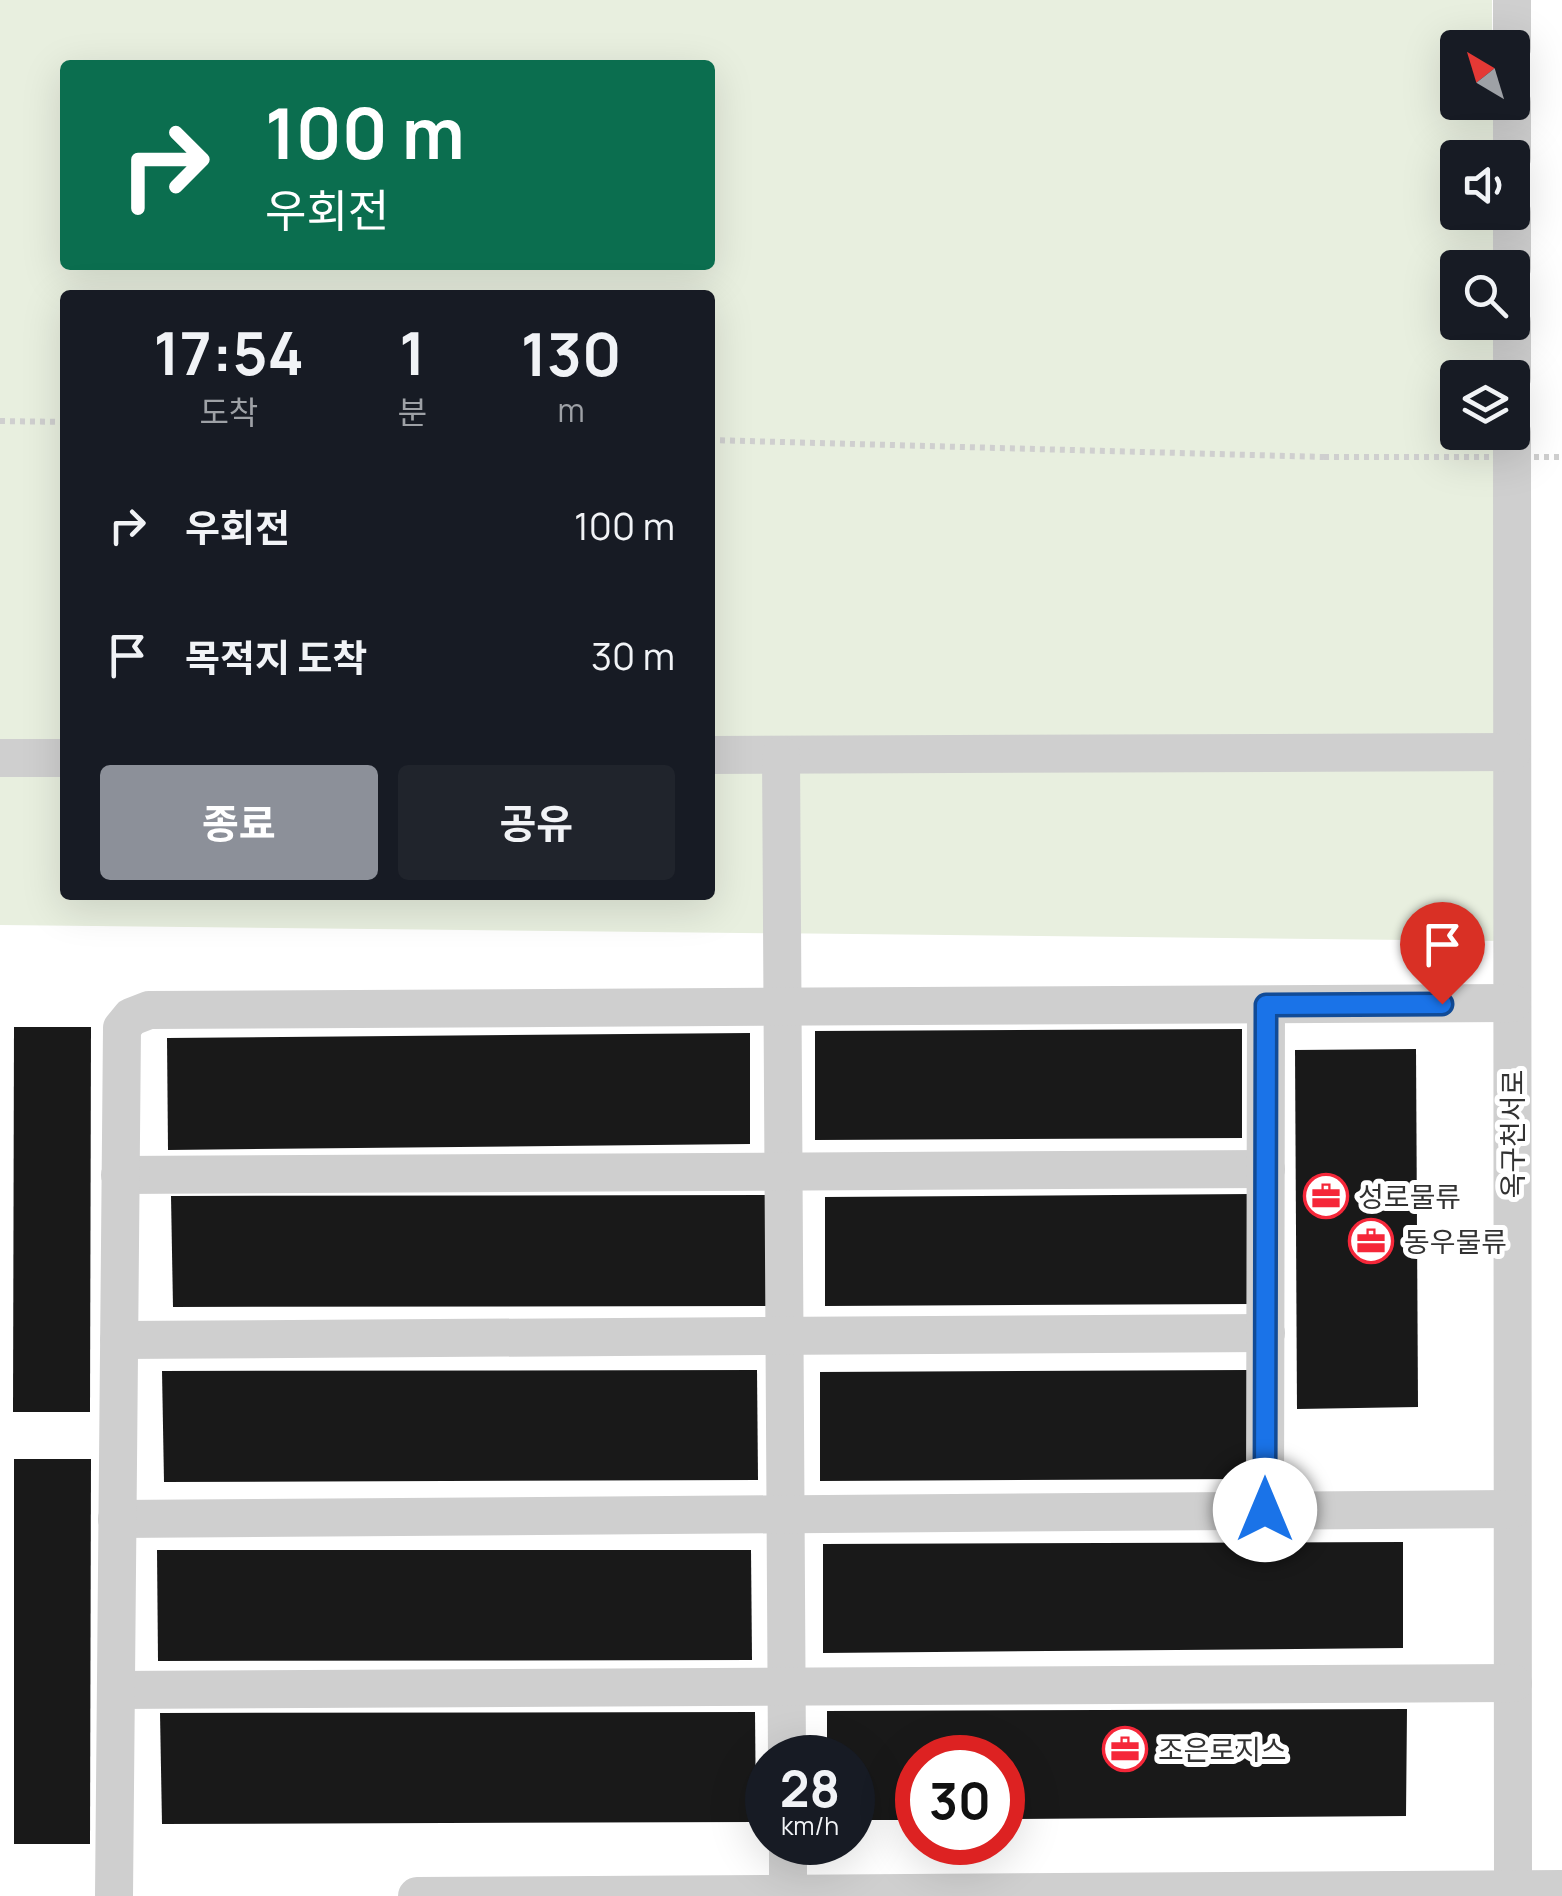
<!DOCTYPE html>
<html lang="ko">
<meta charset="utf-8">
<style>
body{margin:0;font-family:Manrope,"Noto Sans KR",sans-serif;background:#20242c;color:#f1f3f6;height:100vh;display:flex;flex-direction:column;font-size:38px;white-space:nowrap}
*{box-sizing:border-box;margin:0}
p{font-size:32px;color:#9ea1a6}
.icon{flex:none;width:55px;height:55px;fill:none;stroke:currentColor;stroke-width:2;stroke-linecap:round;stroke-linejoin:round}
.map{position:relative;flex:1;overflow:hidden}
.panel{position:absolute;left:60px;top:290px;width:655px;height:610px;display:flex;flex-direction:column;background:#171b24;border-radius:10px;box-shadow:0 10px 40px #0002}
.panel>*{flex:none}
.hud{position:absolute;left:60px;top:60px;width:655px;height:210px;border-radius:10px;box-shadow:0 10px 40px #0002;background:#0b6e4f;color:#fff;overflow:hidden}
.needle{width:65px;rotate:322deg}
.tools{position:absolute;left:1440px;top:30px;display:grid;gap:20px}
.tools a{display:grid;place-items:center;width:90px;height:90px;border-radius:10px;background:#171b24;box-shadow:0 10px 40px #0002;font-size:50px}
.speed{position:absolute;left:745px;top:1735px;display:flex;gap:20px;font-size:50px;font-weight:700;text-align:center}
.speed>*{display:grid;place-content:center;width:130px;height:130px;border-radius:50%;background:#171b24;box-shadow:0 10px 40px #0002;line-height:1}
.speed small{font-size:25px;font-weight:400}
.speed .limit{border:15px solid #d22;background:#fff;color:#111}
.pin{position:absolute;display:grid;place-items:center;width:85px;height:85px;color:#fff;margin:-102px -42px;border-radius:50% 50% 50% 0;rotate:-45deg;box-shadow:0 0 10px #0007}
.pin .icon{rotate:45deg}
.me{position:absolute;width:110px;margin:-55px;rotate:0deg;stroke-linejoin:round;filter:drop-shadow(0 0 8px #0008)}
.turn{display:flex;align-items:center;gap:35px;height:210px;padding:0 40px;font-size:45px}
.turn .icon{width:130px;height:130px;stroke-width:2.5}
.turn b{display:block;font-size:70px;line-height:85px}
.eta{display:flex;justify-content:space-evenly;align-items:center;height:170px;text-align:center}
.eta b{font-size:60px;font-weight:700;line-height:70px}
.cta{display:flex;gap:20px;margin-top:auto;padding:20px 40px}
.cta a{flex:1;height:115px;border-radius:10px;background:#8c9099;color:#fff;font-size:40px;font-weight:700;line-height:115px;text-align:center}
.cta a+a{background:#20242c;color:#f1f3f6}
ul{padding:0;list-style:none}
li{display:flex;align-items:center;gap:30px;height:130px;padding:0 40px}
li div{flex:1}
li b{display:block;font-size:38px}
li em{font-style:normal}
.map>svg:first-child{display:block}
</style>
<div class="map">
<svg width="1562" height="1896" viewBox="0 0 1562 1896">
<rect width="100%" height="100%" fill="#fff"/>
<path fill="#e8efdf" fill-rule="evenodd" d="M0 0H1492V47L1458 48V102L1493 103 1494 157 1458 158V212L1494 213 1495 267 1458 268V322L1496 323V377L1458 378V432L1497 433 1502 941 0 925ZM65 65H710V265H65ZM65 295H710V895H65Z"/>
<g fill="#191919">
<polygon points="14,1027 91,1027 90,1412 13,1412"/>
<polygon points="1242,1029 1242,1138 815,1140 815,1031"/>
<polygon points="750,1033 750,1144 168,1150 167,1038"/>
<polygon points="1416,1049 1418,1407 1297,1409 1295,1050"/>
<polygon points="1251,1194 1251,1304 825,1306 825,1197"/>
<polygon points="766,1195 767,1306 173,1307 171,1196"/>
<polygon points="757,1370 758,1480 164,1482 162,1371"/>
<polygon points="1247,1370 1247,1479 820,1481 820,1372"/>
<polygon points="14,1459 91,1459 90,1844 14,1844"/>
<polygon points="1403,1542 1403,1648 823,1653 823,1544"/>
<polygon points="157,1550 751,1550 752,1660 158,1661"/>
<polygon points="1407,1709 1406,1816 1002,1819 1002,1758 918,1758 918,1820 852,1820 852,1758 827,1758 827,1711"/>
<polygon points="755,1712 756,1822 162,1824 160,1713"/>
</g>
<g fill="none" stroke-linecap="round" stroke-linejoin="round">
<g stroke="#cfcfcf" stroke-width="6" stroke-dasharray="5 5" stroke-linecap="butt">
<polyline points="0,421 65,422"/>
<polyline points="710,440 1324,457"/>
</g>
<g stroke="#cfcfcf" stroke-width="38">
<polyline points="1512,0 1512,48"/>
<polyline points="1512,102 1512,158"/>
<polyline points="1512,212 1512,268"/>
<polyline points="1512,322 1512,378"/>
<polyline points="1512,432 1513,1896"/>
<polyline points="710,755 1512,752"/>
<polyline points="781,755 787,1758"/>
<polyline points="0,758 65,758"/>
<polyline points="120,1175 1266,1169"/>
<polyline points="119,1340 1266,1333"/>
<polyline points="1265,1510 1266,1005"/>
<polyline points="117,1519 1512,1509"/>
<polyline points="116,1690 1513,1683"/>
<polyline points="788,1842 788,1894"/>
<polyline points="114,1896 122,1028 131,1017 149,1010 1512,1003"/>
<polyline points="417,1896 1562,1889"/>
</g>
<polyline stroke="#cfcfcf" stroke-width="6" stroke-dasharray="5 5" stroke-linecap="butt" points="1324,457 1562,457"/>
</g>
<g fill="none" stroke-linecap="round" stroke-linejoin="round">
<defs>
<polyline id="route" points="1265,1510 1266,1005 1442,1004"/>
</defs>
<use href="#route" stroke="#114b97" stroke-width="25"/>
<use href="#route" stroke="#1a73e8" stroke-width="18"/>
</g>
<defs>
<symbol id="office-ring" viewBox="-11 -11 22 22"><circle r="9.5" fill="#fff" stroke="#f52739" stroke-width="1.5"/><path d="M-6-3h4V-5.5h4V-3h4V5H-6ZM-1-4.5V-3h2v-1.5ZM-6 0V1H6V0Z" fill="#f52739"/></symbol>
</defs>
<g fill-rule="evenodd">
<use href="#office-ring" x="1301" y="1171" width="50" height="50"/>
<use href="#office-ring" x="1346" y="1216" width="50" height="50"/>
<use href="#office-ring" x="1100" y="1724" width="50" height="50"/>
</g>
<g text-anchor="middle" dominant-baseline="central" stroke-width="10" stroke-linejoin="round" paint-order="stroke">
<g font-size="28" fill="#323232" stroke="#fff">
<text transform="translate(1512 1134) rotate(-90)">옥구천서로</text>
</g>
<g font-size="28" fill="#323232" stroke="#fff" text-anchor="start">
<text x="1358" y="1196">성로물류</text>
<text x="1404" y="1241">동우물류</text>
<text x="1158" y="1749">조은로지스</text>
</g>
</g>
</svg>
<div class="tools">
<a><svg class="needle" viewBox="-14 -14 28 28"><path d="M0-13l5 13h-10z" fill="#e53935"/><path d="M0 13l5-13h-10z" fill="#9ea1a6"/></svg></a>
<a><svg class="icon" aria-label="sound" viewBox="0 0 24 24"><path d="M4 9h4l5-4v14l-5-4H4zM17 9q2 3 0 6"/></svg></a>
<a><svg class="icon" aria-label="search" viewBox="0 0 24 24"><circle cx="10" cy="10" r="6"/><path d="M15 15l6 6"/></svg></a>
<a><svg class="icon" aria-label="layers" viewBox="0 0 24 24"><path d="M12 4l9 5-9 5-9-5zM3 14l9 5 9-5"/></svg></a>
</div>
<div class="speed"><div>28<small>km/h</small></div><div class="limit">30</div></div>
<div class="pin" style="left:1442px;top:1004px;background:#d93025"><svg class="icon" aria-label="arrive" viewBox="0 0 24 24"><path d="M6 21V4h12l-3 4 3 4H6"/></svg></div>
<svg class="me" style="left:1265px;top:1510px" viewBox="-20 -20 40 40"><circle r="19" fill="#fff"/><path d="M0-13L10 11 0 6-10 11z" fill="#1a73e8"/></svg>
<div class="hud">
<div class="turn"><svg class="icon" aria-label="right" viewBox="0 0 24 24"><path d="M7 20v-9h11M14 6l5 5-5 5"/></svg><div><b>100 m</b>우회전</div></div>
</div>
<section class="panel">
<div class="eta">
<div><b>17:54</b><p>도착</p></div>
<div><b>1</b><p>분</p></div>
<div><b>130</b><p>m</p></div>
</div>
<ul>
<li><svg class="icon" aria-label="right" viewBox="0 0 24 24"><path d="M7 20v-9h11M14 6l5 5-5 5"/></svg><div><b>우회전</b></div><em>100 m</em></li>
<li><svg class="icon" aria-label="arrive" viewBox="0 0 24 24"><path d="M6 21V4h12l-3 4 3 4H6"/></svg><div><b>목적지 도착</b></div><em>30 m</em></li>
</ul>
<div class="cta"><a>종료</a><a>공유</a></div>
</section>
</div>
